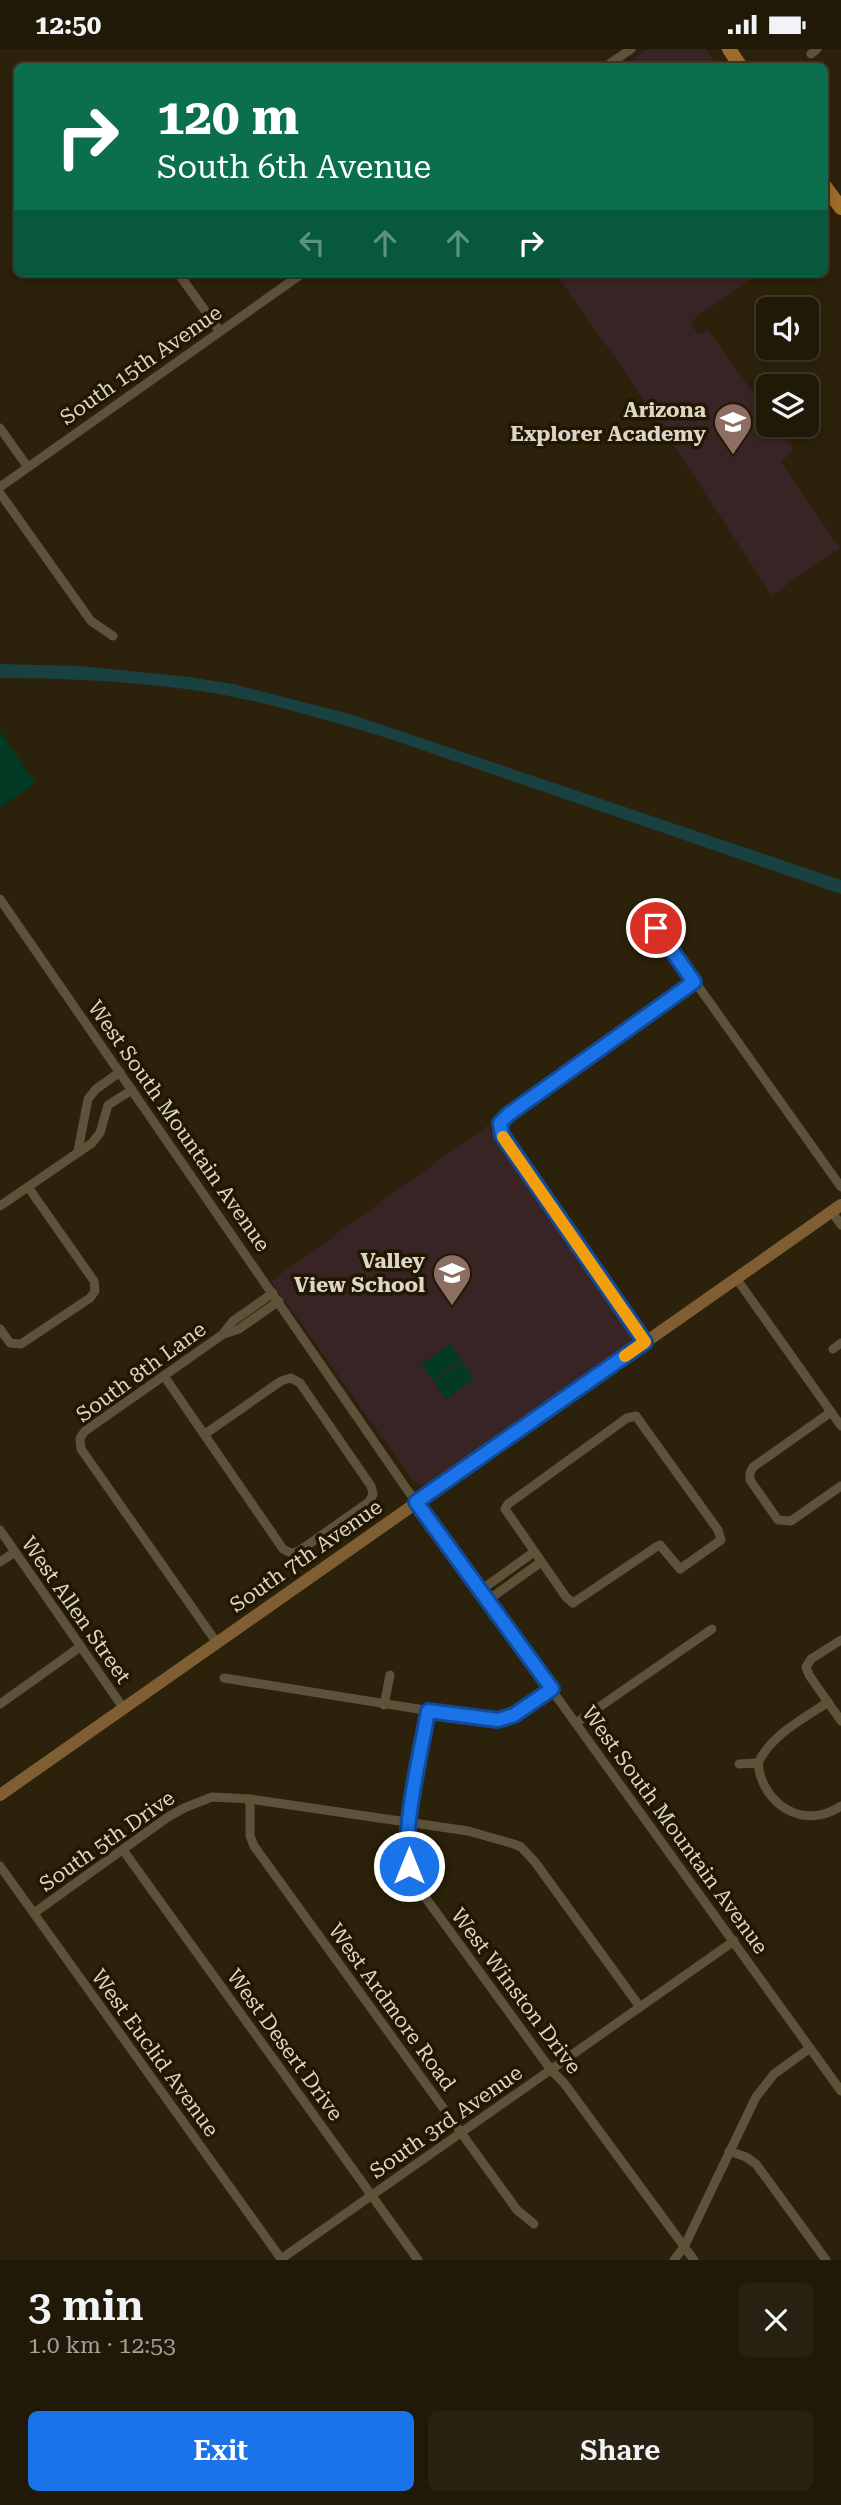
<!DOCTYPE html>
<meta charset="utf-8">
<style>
body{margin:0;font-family:"Roboto Serif",serif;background:#292212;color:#f1f3f6;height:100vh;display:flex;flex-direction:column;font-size:26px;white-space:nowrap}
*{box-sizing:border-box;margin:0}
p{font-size:23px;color:#a2a09c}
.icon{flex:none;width:38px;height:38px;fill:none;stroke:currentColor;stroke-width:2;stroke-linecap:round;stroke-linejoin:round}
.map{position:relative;height:2211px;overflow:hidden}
.side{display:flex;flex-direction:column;background:#211908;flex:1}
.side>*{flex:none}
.banner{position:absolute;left:14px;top:14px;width:814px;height:214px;border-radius:10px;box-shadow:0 4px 10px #0003,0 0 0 2px #3e3829;background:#0b6e4f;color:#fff;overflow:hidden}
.tools{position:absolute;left:756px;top:248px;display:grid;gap:14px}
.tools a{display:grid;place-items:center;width:63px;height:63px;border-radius:10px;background:#211908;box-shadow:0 4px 10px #0003,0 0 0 2px #3e3829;font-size:35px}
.pin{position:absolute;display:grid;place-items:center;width:60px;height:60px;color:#fff;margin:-30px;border:4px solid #fff;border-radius:50%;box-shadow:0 2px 7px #0007}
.me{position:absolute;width:77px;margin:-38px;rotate:0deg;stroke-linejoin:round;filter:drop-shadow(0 0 5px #0008)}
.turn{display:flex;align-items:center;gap:24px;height:147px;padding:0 28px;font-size:32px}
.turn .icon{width:91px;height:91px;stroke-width:2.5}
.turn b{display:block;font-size:49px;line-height:60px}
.lanes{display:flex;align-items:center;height:66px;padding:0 28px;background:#0003;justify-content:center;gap:35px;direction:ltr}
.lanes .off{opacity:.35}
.round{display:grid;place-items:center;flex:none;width:74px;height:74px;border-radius:10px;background:#292212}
.headline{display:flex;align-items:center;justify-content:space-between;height:119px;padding:0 28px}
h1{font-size:42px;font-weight:600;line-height:52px}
.cta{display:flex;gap:14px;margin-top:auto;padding:14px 28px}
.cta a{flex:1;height:80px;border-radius:10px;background:#1a73e8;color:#fff;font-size:28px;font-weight:600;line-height:80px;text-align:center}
.cta a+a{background:#292212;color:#f1f3f6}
.status{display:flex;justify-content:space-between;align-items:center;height:49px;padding:0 35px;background:#211908;direction:ltr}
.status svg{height:19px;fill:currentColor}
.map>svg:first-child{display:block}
</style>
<div class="status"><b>12:50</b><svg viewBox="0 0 49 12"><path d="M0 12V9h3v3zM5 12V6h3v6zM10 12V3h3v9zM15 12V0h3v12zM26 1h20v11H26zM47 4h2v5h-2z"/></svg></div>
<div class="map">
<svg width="841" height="2211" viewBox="0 0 841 2211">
<rect width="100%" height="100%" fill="#2c210a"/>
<g fill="#382425">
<polygon points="648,0 706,0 718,17 623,17"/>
<polygon points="555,224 759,224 690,273 698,286 708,280 768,365 768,376 776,376 794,401 781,413 840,499 772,546 623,320"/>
<polygon points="488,1076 632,1285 633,1290 431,1435 422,1436 414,1433 271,1232"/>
</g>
<g fill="#023a23">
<polygon points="0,682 36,734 0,758"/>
<polygon points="450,1295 462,1311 433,1332 421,1315"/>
<polygon points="463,1313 474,1329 446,1350 434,1333"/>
</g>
<path fill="#194141" d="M0 615 79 617 189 628 233 635 350 665 841 831V845L390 690C333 673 277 656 219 645 146 633 73 629 0 629Z"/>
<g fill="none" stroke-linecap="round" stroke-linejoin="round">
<g stroke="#5e523a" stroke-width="9">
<polyline points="811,5 817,0"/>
<polyline points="605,18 631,0"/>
<polyline points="178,224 219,281"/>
<polyline points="0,379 27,417"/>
<polyline points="0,438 303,224"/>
<polyline points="0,444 91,572 113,587"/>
<polyline points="0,850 406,1439 841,2042"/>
<polyline points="644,861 841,1138"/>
<polyline points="78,1102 88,1050 96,1040 120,1023"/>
<polyline points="0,1157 92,1094 100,1084 108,1056 132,1041"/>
<polyline points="832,1163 841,1176"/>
<polyline points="736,1229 841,1377"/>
<polyline points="0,1280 10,1294 21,1295 90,1249 95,1242 94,1232 28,1138"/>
<polyline points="224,1285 239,1280 279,1252"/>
<polyline points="645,1293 502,1085 500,1074 508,1065 694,933"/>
<polyline points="833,1300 841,1294"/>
<polyline points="164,1327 283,1500 291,1504 299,1502 369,1453 373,1445 371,1437 300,1334 291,1329 281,1332 205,1385"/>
<polyline points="831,1363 753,1418 750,1424 750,1431 778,1471 791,1472 841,1437"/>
<polygon points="636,1367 718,1481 721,1491 680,1520 660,1496 656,1498 573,1554 566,1548 505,1460 508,1455 627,1369"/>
<polyline points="0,1481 124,1660"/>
<polyline points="0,1513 15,1503"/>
<polyline points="481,1541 534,1503"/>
<polyline points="488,1551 541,1513"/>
<polyline points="841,1591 811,1610 806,1618 809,1626 841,1672"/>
<polyline points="217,1594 81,1400 80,1389 85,1382 222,1286 233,1272 273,1244"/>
<polyline points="224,1629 493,1672 514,1666 552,1640"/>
<polyline points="0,1655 80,1598"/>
<polyline points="384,1656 390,1626"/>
<polyline points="428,1663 410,1774 407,1805 417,1837 551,2021 564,2034 694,2211"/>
<polyline points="576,1674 712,1580"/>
<path d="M758 1714C762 1756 804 1782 841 1757"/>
<path d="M758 1714C772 1685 802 1671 828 1653"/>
<polyline points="739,1715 758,1714"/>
<polyline points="250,1750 250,1787 254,1797 517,2161 534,2175"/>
<polyline points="123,1801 418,2211"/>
<polyline points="0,1817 282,2211"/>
<polyline points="34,1864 168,1768 184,1759 212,1748 250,1750 468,1782 514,1795 521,1798 535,1813 640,1958"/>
<polyline points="729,2102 746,2108 756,2115 826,2211"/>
<polyline points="281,2210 734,1892"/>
<polyline points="674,2211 684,2198 756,2048 774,2025 810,1999"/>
</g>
<polyline stroke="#7e5e32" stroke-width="12" points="0,1746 841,1156"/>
<g stroke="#9f6b2b" stroke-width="14">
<polyline points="729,0 741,18"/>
<polyline points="824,136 841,159"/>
</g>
</g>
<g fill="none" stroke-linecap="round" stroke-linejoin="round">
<defs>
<path id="route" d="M409 1817C402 1777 421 1704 428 1662L498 1671 514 1666 552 1640 416 1453 645 1293 502 1086 500 1074 509 1065 694 933 656 879"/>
</defs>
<use href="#route" stroke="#114b97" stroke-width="18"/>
<use href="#route" stroke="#1a73e8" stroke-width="12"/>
<polyline stroke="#f59e0b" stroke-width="12" points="503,1088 645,1293 625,1307"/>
</g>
<defs>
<symbol id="school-pin" viewBox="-11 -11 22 30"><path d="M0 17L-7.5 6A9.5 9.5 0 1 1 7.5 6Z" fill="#8d6e63" stroke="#221802"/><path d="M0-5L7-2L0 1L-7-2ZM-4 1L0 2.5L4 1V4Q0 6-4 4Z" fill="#fff"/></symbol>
</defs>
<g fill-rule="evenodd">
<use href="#school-pin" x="711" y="351" width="44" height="60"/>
<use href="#school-pin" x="430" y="1202" width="44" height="60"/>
</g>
<g text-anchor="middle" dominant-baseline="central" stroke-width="7" stroke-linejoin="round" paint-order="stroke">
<g font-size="21" fill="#dcd5c8" stroke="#221802">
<text transform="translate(141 316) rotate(-35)">South 15th Avenue</text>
<text transform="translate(179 1077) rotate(55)">West South Mountain Avenue</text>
<text transform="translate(141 1323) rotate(-36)">South 8th Lane</text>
<text transform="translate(306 1507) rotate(-35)">South 7th Avenue</text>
<text transform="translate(76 1561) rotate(55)">West Allen Street</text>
<text transform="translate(675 1781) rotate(54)">West South Mountain Avenue</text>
<text transform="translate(107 1792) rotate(-35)">South 5th Drive</text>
<text transform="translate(516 1942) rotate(53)">West Winston Drive</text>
<text transform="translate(392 1958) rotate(54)">West Ardmore Road</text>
<text transform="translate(285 1996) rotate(54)">West Desert Drive</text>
<text transform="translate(155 2004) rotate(54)">West Euclid Avenue</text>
<text transform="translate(446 2073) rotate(-35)">South 3rd Avenue</text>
</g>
<g font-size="21" font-weight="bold" fill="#dcd5c8" stroke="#221802" text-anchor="end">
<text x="706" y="361">Arizona<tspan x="706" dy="24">Explorer Academy</tspan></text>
<text x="425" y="1212">Valley<tspan x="425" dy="24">View School</tspan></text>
</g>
</g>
</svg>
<div class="tools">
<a><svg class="icon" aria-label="sound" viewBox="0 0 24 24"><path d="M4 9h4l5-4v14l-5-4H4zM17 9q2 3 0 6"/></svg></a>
<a><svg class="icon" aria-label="layers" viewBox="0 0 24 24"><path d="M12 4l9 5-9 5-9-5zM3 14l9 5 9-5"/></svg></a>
</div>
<div class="pin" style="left:656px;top:879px;background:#d93025"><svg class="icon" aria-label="arrive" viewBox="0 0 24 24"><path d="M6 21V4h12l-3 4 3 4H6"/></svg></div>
<svg class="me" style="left:409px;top:1817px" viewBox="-20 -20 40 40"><circle r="17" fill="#1a73e8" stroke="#fff" stroke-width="3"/><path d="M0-11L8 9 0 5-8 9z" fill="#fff"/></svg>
<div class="banner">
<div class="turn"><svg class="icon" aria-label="right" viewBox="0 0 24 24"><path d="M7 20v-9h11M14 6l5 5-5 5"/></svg><div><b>120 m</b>South 6th Avenue</div></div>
<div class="lanes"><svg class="icon off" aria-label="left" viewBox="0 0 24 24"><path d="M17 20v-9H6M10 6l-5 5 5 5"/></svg><svg class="icon off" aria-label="ahead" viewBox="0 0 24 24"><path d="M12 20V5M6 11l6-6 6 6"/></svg><svg class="icon off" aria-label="ahead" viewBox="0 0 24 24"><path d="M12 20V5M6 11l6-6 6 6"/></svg><svg class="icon" aria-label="right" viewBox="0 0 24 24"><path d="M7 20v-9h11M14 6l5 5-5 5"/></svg></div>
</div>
</div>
<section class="side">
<div class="headline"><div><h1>3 min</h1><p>1.0 km · 12:53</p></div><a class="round"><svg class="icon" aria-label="close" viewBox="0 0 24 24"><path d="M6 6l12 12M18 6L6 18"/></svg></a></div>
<div class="cta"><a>Exit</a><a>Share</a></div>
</section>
